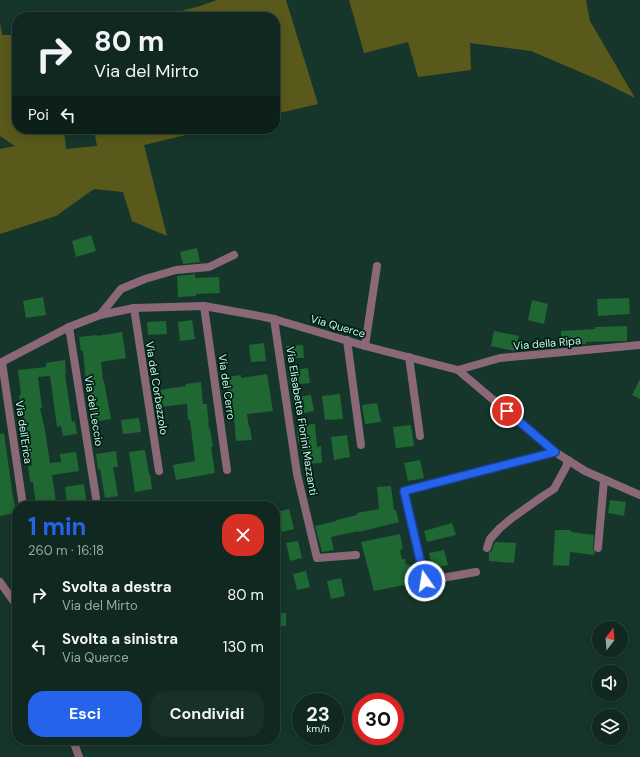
<!DOCTYPE html>
<html lang="it">
<meta charset="utf-8">
<style>
body{margin:0;font-family:"DM Sans",sans-serif;background:#193029;color:#f1f3f6;height:100vh;display:flex;flex-direction:column;font-size:15px;white-space:nowrap}
*{box-sizing:border-box;margin:0}
p{font-size:13px;color:#9ca6a5}
.icon{flex:none;width:22px;height:22px;fill:none;stroke:currentColor;stroke-width:2;stroke-linecap:round;stroke-linejoin:round}
.map{position:relative;flex:1;overflow:hidden}
.details{position:absolute;left:12px;top:501px;width:268px;height:244px;display:flex;flex-direction:column;background:#102820;border-radius:16px;box-shadow:0 2px 10px #0003,0 0 0 1px #30443e}
.details>*{flex:none}
.banner{position:absolute;left:12px;top:12px;width:268px;height:122px;border-radius:16px;box-shadow:0 2px 10px #0003,0 0 0 1px #30443e;background:#102820;color:#f1f3f6;overflow:hidden}
.needle{width:26px;rotate:17deg}
.controls{position:absolute;left:592px;top:621px;display:grid;gap:8px}
.controls a{display:grid;place-items:center;width:36px;height:36px;border-radius:50%;background:#102820;box-shadow:0 2px 10px #0003,0 0 0 1px #30443e;font-size:20px}
.speed{position:absolute;left:292px;top:693px;display:flex;gap:8px;font-size:20px;font-weight:700;text-align:center}
.speed>*{display:grid;place-content:center;width:52px;height:52px;border-radius:50%;background:#102820;box-shadow:0 2px 10px #0003,0 0 0 1px #30443e;line-height:1}
.speed small{font-size:10px;font-weight:400}
.speed .limit{border:6px solid #d22;background:#fff;color:#111}
.pin{position:absolute;display:grid;place-items:center;width:34px;height:34px;color:#fff;margin:-17px;border:2px solid #fff;border-radius:50%;box-shadow:0 1px 4px #0007}
.me{position:absolute;width:44px;margin:-22px;rotate:347deg;stroke-linejoin:round;filter:drop-shadow(0 0 3px #0008)}
.turn{display:flex;align-items:center;gap:14px;height:84px;padding:0 16px;font-size:18px}
.turn .icon{width:52px;height:52px;stroke-width:2.5}
.turn b{display:block;font-size:28px;line-height:34px}
.then{display:flex;align-items:center;height:38px;padding:0 16px;background:#0003;gap:8px;font-size:15px}
.round{display:grid;place-items:center;flex:none;width:42px;height:42px;border-radius:16px;background:#193029}
.head{display:flex;align-items:center;justify-content:space-between;height:68px;padding:0 16px}
h1{font-size:24px;font-weight:700;line-height:30px;color:#2563eb}
.primary-button{display:flex;gap:8px;margin-top:auto;padding:8px 16px}
.primary-button a{flex:1;height:46px;border-radius:16px;background:#2563eb;color:#fff;font-size:16px;font-weight:700;line-height:46px;text-align:center}
.primary-button a+a{background:#193029;color:#f1f3f6}
ul{padding:0;list-style:none}
li{display:flex;align-items:center;gap:12px;height:52px;padding:0 16px}
li div{flex:1}
li b{display:block;font-size:15px}
li em{font-style:normal}
.map>svg:first-child{display:block}
</style>
<div class="map">
<svg width="640" height="757" viewBox="0 0 640 757">
<rect width="100%" height="100%" fill="#16362b"/>
<g fill="#5a591c">
<polygon points="217,0 286,0 318,104 275,114 275,17 159,17 200,6"/>
<polygon points="349,0 586,0 590,21 635,98 599,80 531,51 470,43 471,70 418,77 408,42 364,53"/>
<polygon points="0,22 2,35 17,35 17,129 64,129 66,149 97,146 94,129 211,129 144,145 167,236 132,221 123,192 94,189 56,216 0,234 0,149 15,146 0,136"/>
</g>
<g fill="#1f6733">
<polygon points="91,235 96,251 76,257 72,241"/>
<polygon points="197,248 200,262 183,264 180,252"/>
<polygon points="195,274 195,278 219,277 220,293 196,294 196,296 178,297 177,276"/>
<polygon points="43,297 46,315 26,318 23,301"/>
<polygon points="629,298 630,314 598,316 597,299"/>
<polygon points="532,300 548,304 544,324 528,320"/>
<polygon points="192,320 195,339 180,341 178,322"/>
<polygon points="166,321 167,334 148,335 147,322"/>
<polygon points="627,326 627,341 586,342 586,344 561,345 561,331 595,329 595,327"/>
<polygon points="494,331 519,336 515,351 491,346"/>
<polygon points="122,332 126,358 101,362 103,381 104,381 111,419 93,422 85,373 83,351 81,351 79,337 97,335 97,336"/>
<polygon points="264,343 266,361 251,362 249,345"/>
<polygon points="303,345 304,358 287,358 286,346"/>
<polygon points="65,360 66,374 65,374 72,422 75,421 77,434 63,436 61,426 57,427 50,376 38,377 42,408 40,408 45,430 50,463 61,462 60,454 76,452 79,471 52,475 56,503 36,505 33,482 30,482 28,466 32,466 28,444 30,443 22,411 21,411 19,395 21,395 18,370 46,367 46,363"/>
<polygon points="308,368 310,383 290,385 288,371"/>
<polygon points="267,374 273,411 247,414 249,427 250,427 252,440 236,441 234,417 230,418 225,377 241,375 241,378"/>
<polygon points="640,379 640,399 632,395"/>
<polygon points="201,382 203,404 207,404 209,429 210,428 213,447 211,447 215,473 176,480 173,465 195,461 190,420 188,420 187,404 161,407 159,390 186,386 186,384"/>
<polygon points="340,394 343,419 329,420 329,419 325,420 322,396"/>
<polygon points="311,395 314,411 296,415 293,398"/>
<polygon points="377,403 381,422 365,424 362,405"/>
<polygon points="139,418 141,432 123,434 121,420"/>
<polygon points="315,424 317,447 321,446 322,463 303,464 301,441 298,442 297,425"/>
<polygon points="411,425 414,446 396,448 393,427"/>
<polygon points="4,433 12,490 16,513 0,516 0,434"/>
<polygon points="347,435 350,457 334,460 331,437"/>
<polygon points="145,450 149,474 150,474 152,489 135,492 129,452"/>
<polygon points="116,451 118,467 113,467 118,496 105,498 100,469 98,470 96,454"/>
<polygon points="420,460 424,478 408,481 404,463"/>
<polygon points="84,484 86,500 67,503 65,487"/>
<polygon points="391,486 394,510 396,510 399,522 359,532 359,531 331,537 334,550 322,552 315,526 337,521 336,520 357,515 357,513 379,509 377,487"/>
<polygon points="610,500 626,502 624,516 608,513"/>
<polygon points="289,509 294,529 282,532 277,512"/>
<polygon points="452,523 456,535 427,542 424,531"/>
<polygon points="555,530 571,530 571,532 594,535 593,548 595,552 594,555 570,552 569,566 553,565"/>
<polygon points="400,534 403,549 400,550 402,559 405,559 406,565 409,564 414,583 374,591 361,542"/>
<polygon points="298,541 302,558 290,561 286,543"/>
<polygon points="495,542 516,543 514,563 489,561 489,553 492,550"/>
<polygon points="444,550 448,565 432,569 429,553"/>
<polygon points="306,571 310,587 297,590 293,574"/>
<polygon points="341,578 345,596 331,599 327,581"/>
<rect x="275" y="613" width="11" height="13"/>
</g>
<g fill="none" stroke-linecap="round" stroke-linejoin="round">
<g stroke="#8a6878" stroke-width="8">
<polyline points="204,306 227,470"/>
<polyline points="134,308 159,471"/>
<polyline points="100,315 121,289 145,279 176,270 209,267 234,255"/>
<polyline points="274,319 297,474 317,558 356,555"/>
<polyline points="69,327 96,498"/>
<polyline points="347,340 361,445"/>
<polyline points="365,346 377,266"/>
<polyline points="409,357 420,436"/>
<polyline points="2,362 23,506"/>
<polyline points="458,370 500,358 640,345"/>
<polyline points="487,548 490,539 500,528 512,518 543,496 554,489 566,467 568,460"/>
<polyline points="598,548 604,480"/>
<polyline points="476,572 425,581 404,491 555,452"/>
<polyline points="0,582 17,606"/>
<polyline points="73,740 79,757"/>
</g>
<polyline stroke="#8a6878" stroke-width="8" points="0,363 69,327 100,315 134,308 204,306 254,315 274,319 365,346 458,370 555,452 585,471 640,495"/>
</g>
<g fill="none" stroke-linecap="round" stroke-linejoin="round">
<defs>
<polyline id="route" points="425,581 404,491 555,452 507,411"/>
</defs>
<use href="#route" stroke="#184099" stroke-width="10"/>
<use href="#route" stroke="#2563eb" stroke-width="7"/>
</g>
<g text-anchor="middle" dominant-baseline="central" stroke-width="3.5" stroke-linejoin="round" paint-order="stroke">
<g font-size="11" fill="#c7f6e4" stroke="#001d14">
<text transform="translate(338 326) rotate(16)">Via Querce</text>
<text transform="translate(547 343) rotate(-5)">Via della Ripa</text>
<text transform="translate(227 387) rotate(82)">Via del Cerro</text>
<text transform="translate(157 388) rotate(81)">Via del Corbezzolo</text>
<text transform="translate(94 411) rotate(81)">Via del Leccio</text>
<text transform="translate(302 421) rotate(81)">Via Elisabetta Fiorini Mazzanti</text>
<text transform="translate(24 432) rotate(82)">Via dell'Erica</text>
</g>
</g>
</svg>
<div class="controls">
<a><svg class="needle" viewBox="-14 -14 28 28"><path d="M0-13l5 13h-10z" fill="#e53935"/><path d="M0 13l5-13h-10z" fill="#9ca6a5"/></svg></a>
<a><svg class="icon" aria-label="sound" viewBox="0 0 24 24"><path d="M4 9h4l5-4v14l-5-4H4zM17 9q2 3 0 6"/></svg></a>
<a><svg class="icon" aria-label="layers" viewBox="0 0 24 24"><path d="M12 4l9 5-9 5-9-5zM3 14l9 5 9-5"/></svg></a>
</div>
<div class="speed"><div>23<small>km/h</small></div><div class="limit">30</div></div>
<div class="pin" style="left:507px;top:411px;background:#d93025"><svg class="icon" aria-label="arrive" viewBox="0 0 24 24"><path d="M6 21V4h12l-3 4 3 4H6"/></svg></div>
<svg class="me" style="left:425px;top:581px" viewBox="-20 -20 40 40"><circle r="17" fill="#2563eb" stroke="#fff" stroke-width="3"/><path d="M0-11L8 9 0 5-8 9z" fill="#fff"/></svg>
<div class="banner">
<div class="turn"><svg class="icon" aria-label="right" viewBox="0 0 24 24"><path d="M7 20v-9h11M14 6l5 5-5 5"/></svg><div><b>80 m</b>Via del Mirto</div></div>
<div class="then">Poi<svg class="icon" aria-label="left" viewBox="0 0 24 24"><path d="M17 20v-9H6M10 6l-5 5 5 5"/></svg></div>
</div>
<section class="details">
<div class="head"><div><h1>1 min</h1><p>260 m · 16:18</p></div><a class="round" style="background:#d93025;color:#fff"><svg class="icon" aria-label="close" viewBox="0 0 24 24"><path d="M6 6l12 12M18 6L6 18"/></svg></a></div>
<ul>
<li><svg class="icon" aria-label="right" viewBox="0 0 24 24"><path d="M7 20v-9h11M14 6l5 5-5 5"/></svg><div><b>Svolta a destra</b><p>Via del Mirto</p></div><em>80 m</em></li>
<li><svg class="icon" aria-label="left" viewBox="0 0 24 24"><path d="M17 20v-9H6M10 6l-5 5 5 5"/></svg><div><b>Svolta a sinistra</b><p>Via Querce</p></div><em>130 m</em></li>
</ul>
<div class="primary-button"><a>Esci</a><a>Condividi</a></div>
</section>
</div>
